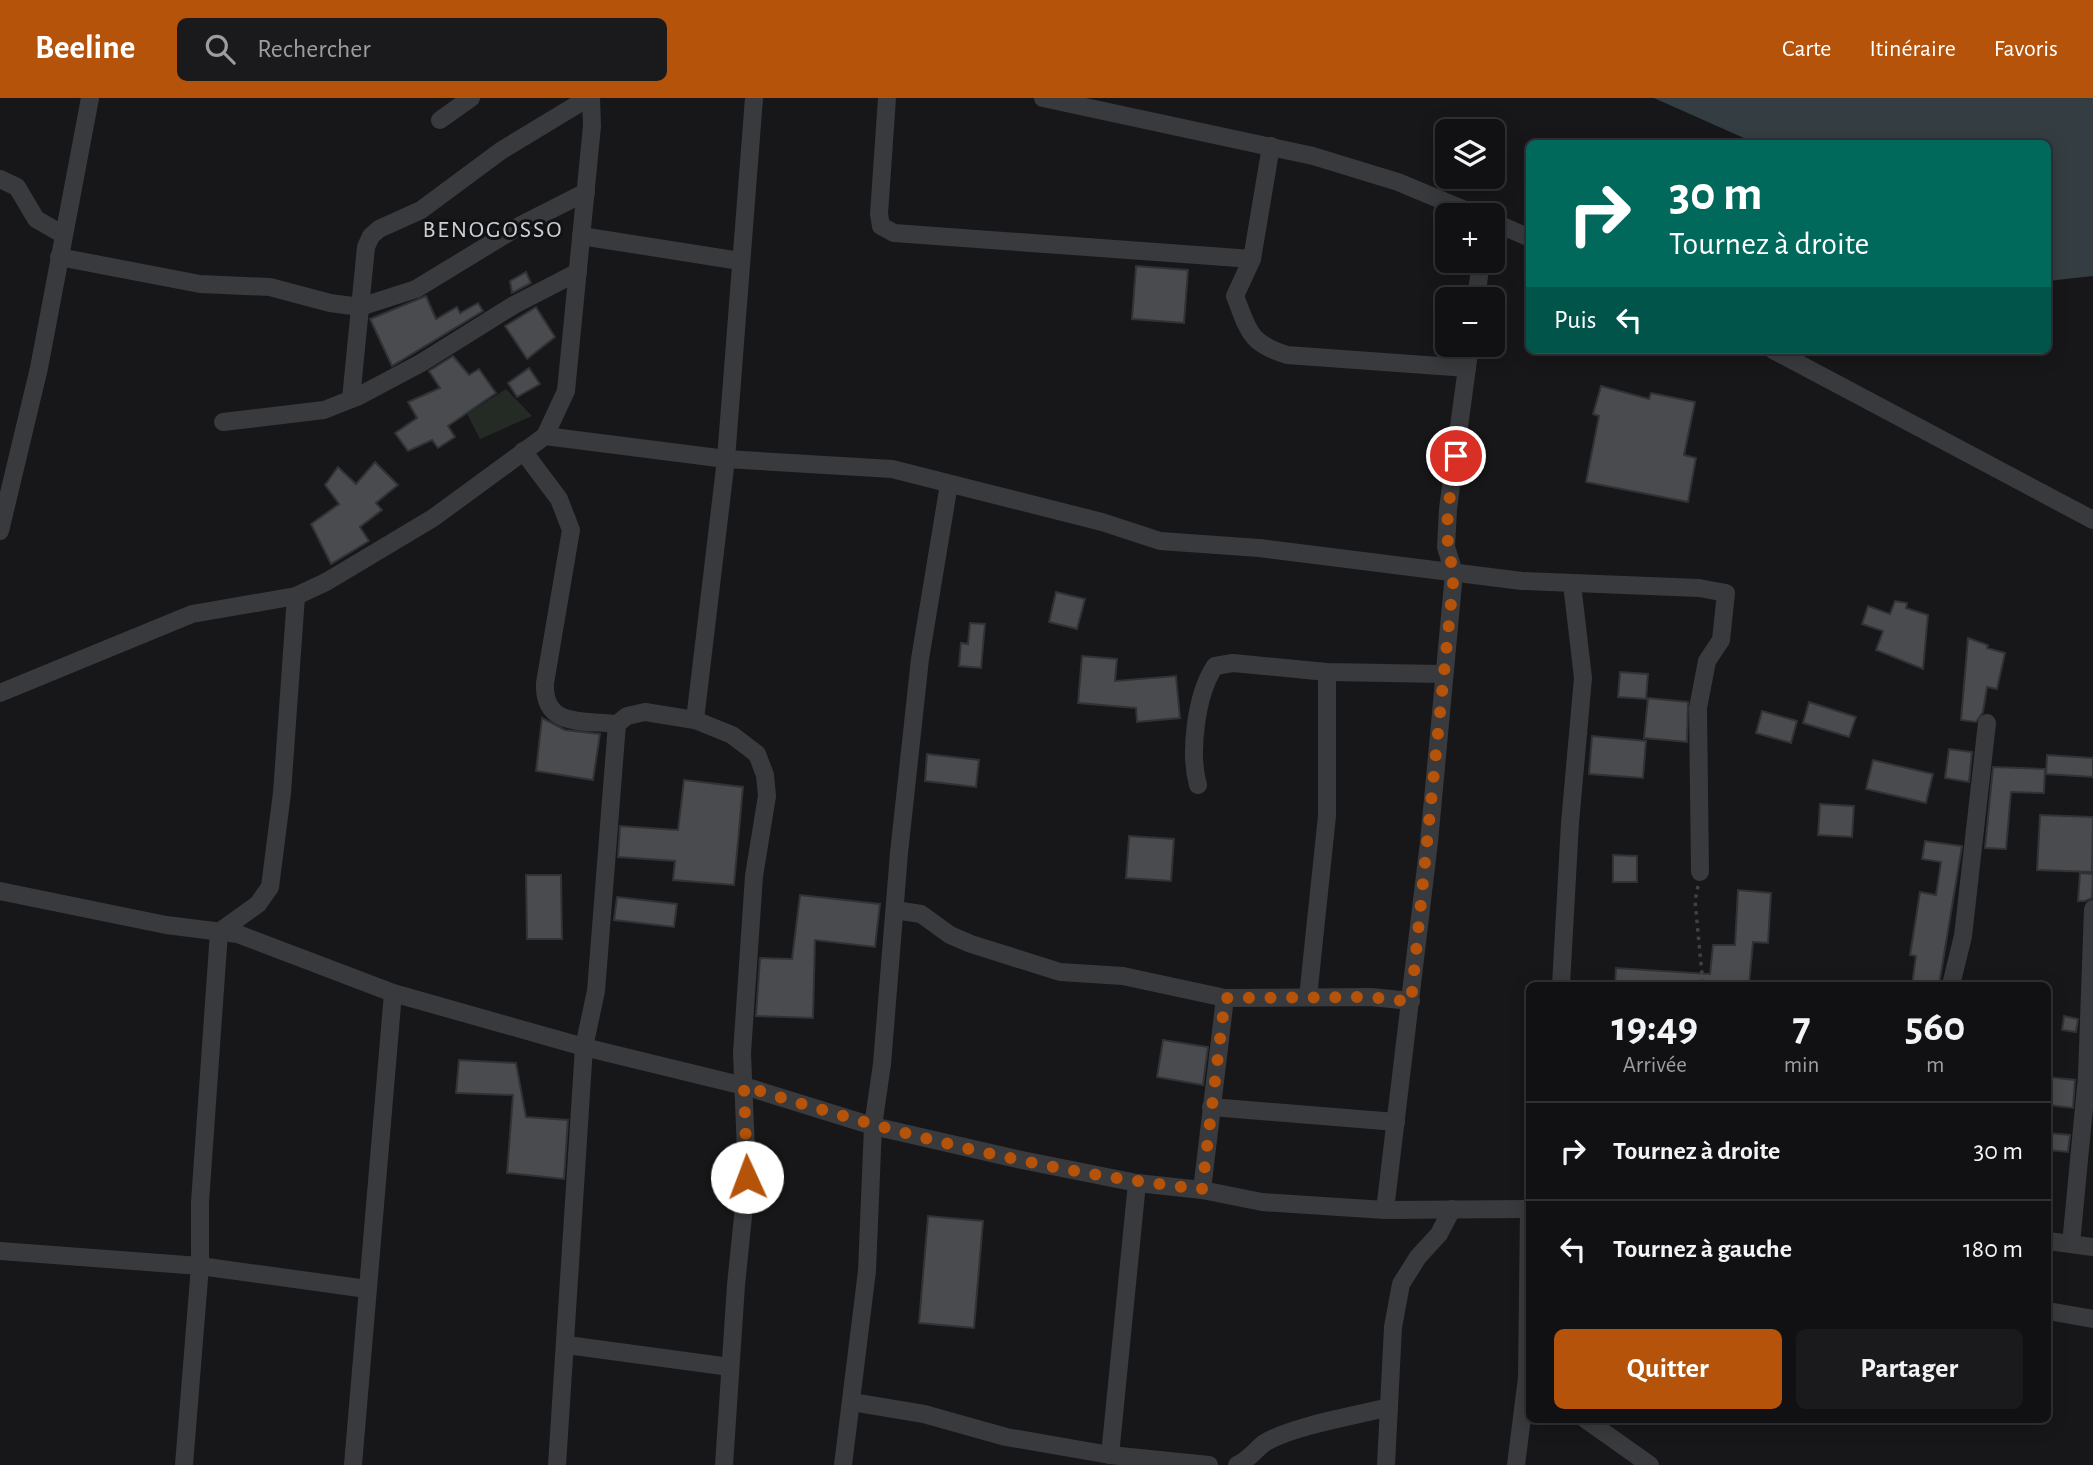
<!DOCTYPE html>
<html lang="fr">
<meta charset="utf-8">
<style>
body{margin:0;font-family:"Alegreya Sans",sans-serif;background:#1a1a1c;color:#f1f3f6;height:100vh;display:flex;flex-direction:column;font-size:26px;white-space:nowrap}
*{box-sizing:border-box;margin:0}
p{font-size:23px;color:#9c9da0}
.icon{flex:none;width:38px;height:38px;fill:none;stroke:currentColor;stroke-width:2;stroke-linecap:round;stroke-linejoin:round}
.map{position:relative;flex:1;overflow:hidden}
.details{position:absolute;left:1526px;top:884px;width:525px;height:441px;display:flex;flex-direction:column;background:#111113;border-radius:10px;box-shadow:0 4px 18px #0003,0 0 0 2px #303133}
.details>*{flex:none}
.banner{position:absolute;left:1526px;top:42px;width:525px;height:214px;border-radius:10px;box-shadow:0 4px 18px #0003,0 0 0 2px #303133;background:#00695c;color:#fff;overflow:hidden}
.fabs{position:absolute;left:1435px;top:21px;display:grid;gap:14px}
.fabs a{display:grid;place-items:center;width:70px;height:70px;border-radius:10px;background:#111113;box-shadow:0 4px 18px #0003,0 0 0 2px #303133;font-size:35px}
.pin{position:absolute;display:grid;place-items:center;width:60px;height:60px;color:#fff;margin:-30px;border:4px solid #fff;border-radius:50%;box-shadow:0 2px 7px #0007}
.me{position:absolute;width:77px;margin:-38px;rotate:358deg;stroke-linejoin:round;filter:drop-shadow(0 0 5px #0008)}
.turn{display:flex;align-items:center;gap:24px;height:147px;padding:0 28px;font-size:32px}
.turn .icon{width:91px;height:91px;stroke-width:2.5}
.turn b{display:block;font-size:49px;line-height:60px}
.then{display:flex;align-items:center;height:66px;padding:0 28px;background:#0003;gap:14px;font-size:26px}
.eta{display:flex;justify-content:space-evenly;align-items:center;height:119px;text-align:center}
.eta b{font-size:42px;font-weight:700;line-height:49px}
.cta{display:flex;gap:14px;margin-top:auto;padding:14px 28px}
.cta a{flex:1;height:80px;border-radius:10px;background:#b45309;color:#fff;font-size:28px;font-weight:700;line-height:80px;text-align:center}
.cta a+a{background:#1a1a1c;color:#f1f3f6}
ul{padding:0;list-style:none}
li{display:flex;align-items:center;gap:21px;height:98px;padding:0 28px;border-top:2px solid #303133}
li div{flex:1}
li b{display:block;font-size:26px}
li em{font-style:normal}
header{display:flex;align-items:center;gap:42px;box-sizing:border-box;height:98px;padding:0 35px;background:#b45309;color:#fff}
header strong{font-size:33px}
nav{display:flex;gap:38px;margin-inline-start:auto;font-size:24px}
.search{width:490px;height:63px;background:#1a1a1c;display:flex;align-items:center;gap:18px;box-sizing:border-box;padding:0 24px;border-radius:10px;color:#9c9da0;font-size:26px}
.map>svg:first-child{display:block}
</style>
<header>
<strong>Beeline</strong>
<div class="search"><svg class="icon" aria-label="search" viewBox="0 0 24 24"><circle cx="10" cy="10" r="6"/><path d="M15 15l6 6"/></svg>Rechercher</div>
<nav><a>Carte</a><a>Itinéraire</a><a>Favoris</a></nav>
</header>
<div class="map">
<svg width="2093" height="1367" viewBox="0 0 2093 1367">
<rect width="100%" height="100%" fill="#171719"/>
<polygon fill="#242a24" points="506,291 532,318 480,341 467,316"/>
<polygon fill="#343d42" points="1654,0 2093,0 2093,178 2048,183 2048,46 1755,45"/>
<g fill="#494b4e" stroke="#313235" stroke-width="2">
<polygon points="1136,168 1188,172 1184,225 1132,221"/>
<polygon points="526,174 531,185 512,195 510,183"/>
<polygon points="426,198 436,221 457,209 460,215 478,205 483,213 392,268 370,221"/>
<polygon points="536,209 555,239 527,261 505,228"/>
<polygon points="453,258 469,277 479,271 496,295 448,328 455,339 438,350 432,342 408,353 395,335 417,320 408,304 440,290 429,273"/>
<polygon points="529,270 540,286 517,299 508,285"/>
<polygon points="1601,288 1649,301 1651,295 1695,304 1684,357 1696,360 1688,404 1586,384 1599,318 1593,316"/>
<polygon points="375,364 398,387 376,405 382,412 360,429 369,443 331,466 311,426 339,406 325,387 338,369 356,386"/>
<polygon points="1056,494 1085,501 1077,531 1049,524"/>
<polygon points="1895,503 1907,505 1906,510 1928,517 1923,571 1876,552 1883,533 1862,526 1868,508 1890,516"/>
<polygon points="970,525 985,526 981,570 959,568 961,545 968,546"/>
<polygon points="1968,540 1988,547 1987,550 2005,555 1997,591 1987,589 1983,614 1976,624 1961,622"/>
<polygon points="1082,558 1117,561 1115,583 1176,578 1180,620 1137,624 1136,610 1078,605"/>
<polygon points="1620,574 1648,576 1646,601 1618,599"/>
<polygon points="1648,600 1688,604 1687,644 1644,640"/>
<polygon points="1809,604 1856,619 1849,639 1803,625"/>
<polygon points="1762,613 1797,623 1791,645 1756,635"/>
<polygon points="542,620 565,632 600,636 593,682 536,673"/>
<polygon points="1592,638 1646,643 1643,680 1589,676"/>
<polygon points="1949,651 1972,654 1969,684 1945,680"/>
<polygon points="927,656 979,662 976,689 925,683"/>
<polygon points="2047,657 2093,660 2093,679 2046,676"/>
<polygon points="1873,662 1933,676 1926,705 1866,691"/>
<polygon points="1993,669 2045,671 2044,695 2011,694 2006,751 1985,750"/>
<polygon points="684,682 743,689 734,787 673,782 675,763 618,759 620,728 678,732"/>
<polygon points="1820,706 1854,708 1852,739 1818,737"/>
<polygon points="2040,717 2093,719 2092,774 2037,772"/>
<polygon points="1129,738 1174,741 1171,783 1126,780"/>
<polygon points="1925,743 1962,748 1939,887 1912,887 1916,858 1910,857 1920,794 1936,797 1941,764 1922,761"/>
<polygon points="1613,757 1637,758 1637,784 1613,784"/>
<polygon points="2080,775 2093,776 2092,800 2085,803 2078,803"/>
<polygon points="526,777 561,777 562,841 527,841"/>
<polygon points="1738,792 1771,795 1768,845 1753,844 1749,887 1615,887 1616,870 1710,876 1713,847 1735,847"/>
<polygon points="800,797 880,806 875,849 815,842 813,920 756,918 760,860 792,861"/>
<polygon points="617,799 677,806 674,829 614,822"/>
<polygon points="2064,918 2078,921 2076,934 2062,932"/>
<polygon points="1163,942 1208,949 1203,987 1157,979"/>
<polygon points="459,962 516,965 526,1019 568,1022 564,1081 507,1075 513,997 456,995"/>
<polygon points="2048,979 2075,982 2073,1010 2048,1007"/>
<polygon points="2049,1035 2070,1037 2068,1054 2048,1052"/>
<polygon points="928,1118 983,1123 974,1230 919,1225"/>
</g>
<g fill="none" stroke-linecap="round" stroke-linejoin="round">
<polyline stroke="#3f4144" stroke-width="3.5" stroke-dasharray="3.5 5" stroke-linecap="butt" points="1698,788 1695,803 1703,887"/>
<g stroke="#393a3d" stroke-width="18">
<polyline points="887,0 879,116 881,128 894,135 1252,161"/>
<polyline points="1043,0 1313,58 1398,84 1477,117"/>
<polyline points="440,22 471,0"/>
<path d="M1271 48 1252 161 1235 198C1249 234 1249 245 1287 257L1467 270"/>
<polyline points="0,81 17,89 36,121 62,136"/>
<polyline points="1493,124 1530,140"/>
<polyline points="581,138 740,163"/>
<polyline points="59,159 200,186 270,189 330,205 360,209 416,191 521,127 586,94"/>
<polyline points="1476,201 1481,163"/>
<polyline points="1773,252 2093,422"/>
<polyline points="351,301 366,149 371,138 379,131 421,112 502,52 588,0"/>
<polyline points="223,324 324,312 357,299 421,265 514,207 578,174"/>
<polyline points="545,338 726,361 892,371 1102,424 1160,443 1259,450 1522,483 1699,490 1726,495 1721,542 1707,563 1698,610 1700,774"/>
<path d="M523 353 559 401 571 432 545 585C543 630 583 622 617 626L627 618 645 614 695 622 732 637 757 656 765 677 767 698 754 778 742 955 747 1079 736 1187 724 1367"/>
<polyline points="0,433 39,270 90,0"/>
<polyline points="0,595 192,516 296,498 326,484 433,420 545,338 566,293 592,28 591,0"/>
<polyline points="695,622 726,361 754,0"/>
<path d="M1198 687C1189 655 1196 596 1215 568L1233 565 1327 574 1443 576"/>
<polyline points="0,793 166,827 238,836 393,895 584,949 744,988 873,1028 1017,1061 1137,1085 1202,1092 1262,1104 1385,1112 1530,1111"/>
<polyline points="895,812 921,816 950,837 971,846 1060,874 1123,878 1225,900 1371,899 1411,903"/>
<polyline points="219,834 258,806 270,789 282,695 296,498"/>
<polyline points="1561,887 1570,725 1583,580 1572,486"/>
<polyline points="1951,887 1963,838 1987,625"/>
<polyline points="1308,899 1327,718 1327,574"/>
<polyline points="1211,1009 1396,1024"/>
<polyline points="1202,1092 1225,900"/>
<polyline points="1385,1112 1429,744 1454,475 1446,449 1448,411 1470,247"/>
<polyline points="2048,1143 2093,1149"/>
<polyline points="2071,1146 2087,978 2093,811"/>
<polyline points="0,1153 200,1168 367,1191"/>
<polyline points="2048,1213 2093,1221"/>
<polyline points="567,1247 730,1269"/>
<polyline points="852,1304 924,1316 1006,1339 1110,1357 1209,1367"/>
<polyline points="1585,1321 1650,1367"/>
<polyline points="1110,1357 1137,1085"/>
<polyline points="184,1367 200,1168 200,1104 219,834"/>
<polyline points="353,1367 393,895"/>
<polyline points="557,1367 584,949 596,893 617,626"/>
<polyline points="843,1367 867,1173 873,1028 882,966 899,755 920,561 949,386"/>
<path d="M1237 1367C1253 1359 1256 1350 1266 1344 1296 1327 1355 1318 1389 1309"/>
<polyline points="1386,1367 1393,1229 1401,1186 1418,1159 1439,1136 1452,1111"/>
<polyline points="1516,1367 1527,1280 1529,1111"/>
</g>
</g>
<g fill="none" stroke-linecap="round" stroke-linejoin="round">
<path stroke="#b45309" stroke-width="12" stroke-dasharray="0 21.6" d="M747 1079 744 988C893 1035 1046 1075 1202 1091L1225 900 1371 899 1411 904 1454 475C1441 433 1450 401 1456 358"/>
</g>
<g text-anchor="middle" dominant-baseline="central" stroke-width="6" stroke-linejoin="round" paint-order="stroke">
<g font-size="24" letter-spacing="2" fill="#cbcfd4" stroke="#121214">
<text x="493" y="132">BENOGOSSO</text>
</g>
</g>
</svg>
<div class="fabs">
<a><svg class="icon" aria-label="layers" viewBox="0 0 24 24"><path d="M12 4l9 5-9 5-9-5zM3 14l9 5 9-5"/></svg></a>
<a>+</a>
<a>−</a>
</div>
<div class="pin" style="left:1456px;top:358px;background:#d93025"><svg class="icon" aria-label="arrive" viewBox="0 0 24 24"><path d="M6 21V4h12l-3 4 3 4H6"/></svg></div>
<svg class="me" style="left:747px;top:1079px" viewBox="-20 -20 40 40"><circle r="19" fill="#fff"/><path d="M0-13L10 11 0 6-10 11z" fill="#b45309"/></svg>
<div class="banner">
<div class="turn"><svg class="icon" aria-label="right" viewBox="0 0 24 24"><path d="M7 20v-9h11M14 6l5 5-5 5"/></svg><div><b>30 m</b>Tournez à droite</div></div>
<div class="then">Puis<svg class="icon" aria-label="left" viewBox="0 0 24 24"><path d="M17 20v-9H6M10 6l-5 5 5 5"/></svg></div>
</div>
<section class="details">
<div class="eta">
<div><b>19:49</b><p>Arrivée</p></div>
<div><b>7</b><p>min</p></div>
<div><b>560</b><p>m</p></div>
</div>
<ul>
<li><svg class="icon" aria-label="right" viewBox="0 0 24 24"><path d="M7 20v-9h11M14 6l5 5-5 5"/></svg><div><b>Tournez à droite</b></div><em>30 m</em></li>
<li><svg class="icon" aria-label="left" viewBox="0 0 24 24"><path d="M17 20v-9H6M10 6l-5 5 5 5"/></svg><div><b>Tournez à gauche</b></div><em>180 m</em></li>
</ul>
<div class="cta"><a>Quitter</a><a>Partager</a></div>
</section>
</div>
